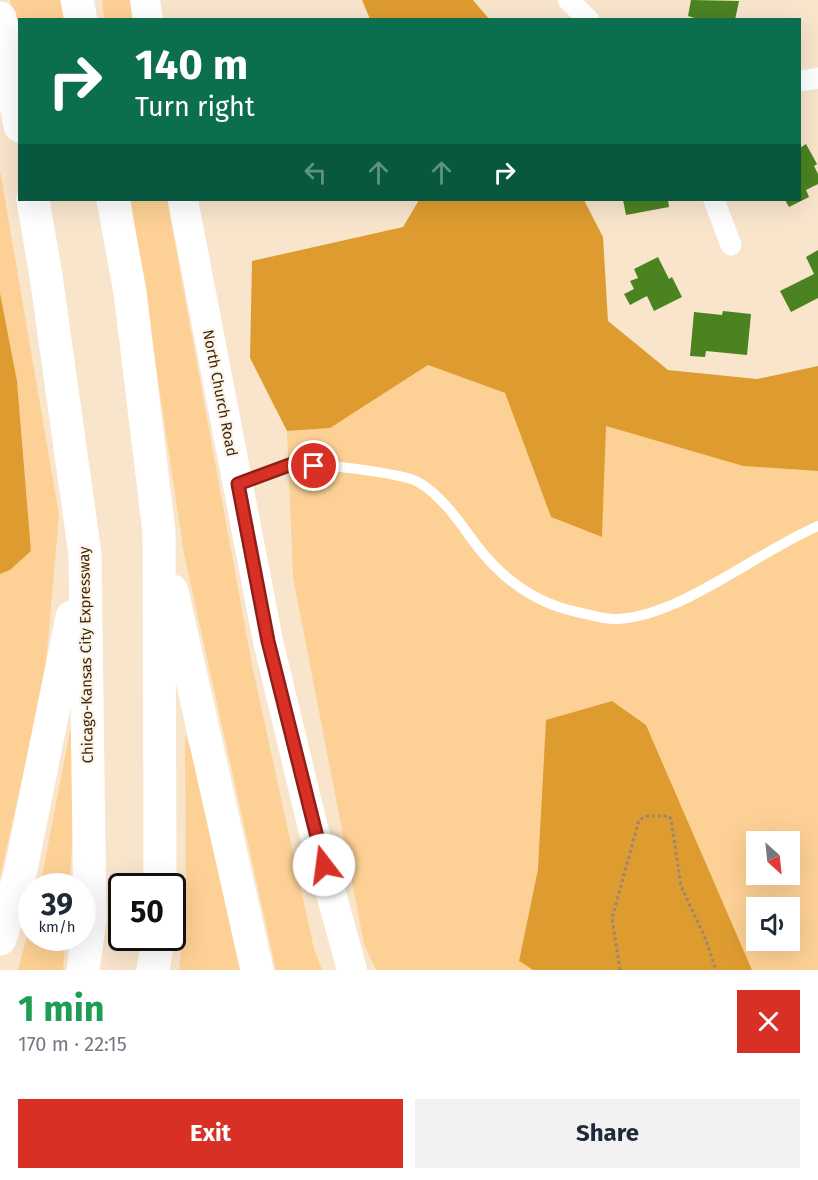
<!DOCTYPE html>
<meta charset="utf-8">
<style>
body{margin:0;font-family:"Fira Sans",sans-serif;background:#f2f2f3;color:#1f2937;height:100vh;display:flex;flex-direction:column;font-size:22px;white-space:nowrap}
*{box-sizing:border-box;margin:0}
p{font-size:20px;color:#747a83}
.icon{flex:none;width:33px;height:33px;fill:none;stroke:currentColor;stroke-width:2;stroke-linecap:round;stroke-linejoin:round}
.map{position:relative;height:970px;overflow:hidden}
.details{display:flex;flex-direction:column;background:#fff;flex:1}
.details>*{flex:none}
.top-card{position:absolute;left:18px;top:18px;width:783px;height:183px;border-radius:0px;box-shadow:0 6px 24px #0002;background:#0b6e4f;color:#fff;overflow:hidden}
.needle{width:39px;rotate:153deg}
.tools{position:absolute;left:746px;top:831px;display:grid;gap:12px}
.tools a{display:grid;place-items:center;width:54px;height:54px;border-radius:0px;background:#fff;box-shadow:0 6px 24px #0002;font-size:30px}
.speed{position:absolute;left:18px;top:873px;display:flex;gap:12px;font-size:30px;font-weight:700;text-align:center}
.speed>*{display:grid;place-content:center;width:78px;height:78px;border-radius:50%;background:#fff;box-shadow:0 6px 24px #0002;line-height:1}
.speed small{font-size:15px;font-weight:400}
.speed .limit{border:3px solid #111;border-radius:9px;background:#fff;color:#111}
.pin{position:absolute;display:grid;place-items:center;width:51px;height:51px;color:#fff;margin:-26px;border:3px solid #fff;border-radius:50%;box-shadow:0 2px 6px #0007}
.me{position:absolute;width:66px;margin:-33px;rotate:345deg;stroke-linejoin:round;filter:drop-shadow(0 0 4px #0008)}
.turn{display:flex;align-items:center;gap:21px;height:126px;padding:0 18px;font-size:27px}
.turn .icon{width:78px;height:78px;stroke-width:2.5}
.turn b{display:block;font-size:42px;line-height:51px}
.lanes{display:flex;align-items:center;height:57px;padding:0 18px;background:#0003;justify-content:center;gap:30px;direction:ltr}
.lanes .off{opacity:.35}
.round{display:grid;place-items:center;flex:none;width:63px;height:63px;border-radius:0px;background:#f2f2f3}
.overview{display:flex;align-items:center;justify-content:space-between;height:102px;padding:0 18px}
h1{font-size:36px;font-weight:700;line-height:45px;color:#1e9e55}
.button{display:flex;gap:12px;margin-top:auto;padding:12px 18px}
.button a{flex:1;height:69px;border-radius:0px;background:#d93025;color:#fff;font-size:24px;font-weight:700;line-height:69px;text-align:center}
.button a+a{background:#f2f2f3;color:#1f2937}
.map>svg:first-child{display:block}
</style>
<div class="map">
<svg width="818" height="970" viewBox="0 0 818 970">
<rect width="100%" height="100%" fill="#f9e5cc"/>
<g fill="#fdd195" fill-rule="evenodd">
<polygon points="10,0 62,0 66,19 20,20 19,45"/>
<polygon points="102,0 131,0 134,19 104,19"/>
<polygon points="0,170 59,515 45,675 0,878 0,574 10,570 31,551 17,381 0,293"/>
<polygon points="131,200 167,200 253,670 314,949 322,970 276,970 184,554"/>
<path d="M428 365 505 393 551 517 602 537 605 425 743 466 818 471V970H752L714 885 538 869 519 961 533 970H376L364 944 293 577 287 431 330 427ZM756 842H789V874H756ZM756 908H789V940H756Z"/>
<polygon points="72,721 74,824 69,886 40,886"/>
<polygon points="185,735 194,757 248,970 179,970 186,902"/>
<polygon points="31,921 32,938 66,938 63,970 18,970"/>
</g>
<g fill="#de9c30">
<polygon points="362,0 473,0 489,19 370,19"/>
<polygon points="419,200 584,200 603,237 608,321 668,370 757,379 818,366 818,471 743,466 606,426 602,537 551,517 505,393 428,365 330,428 287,431 250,358 252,261 403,227"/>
<polygon points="0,293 17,381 31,551 10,570 0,574"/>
<polygon points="612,701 646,725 752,970 533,970 519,961 538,869 546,720"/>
</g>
<g fill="#4c8321">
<polygon points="691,0 739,1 735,20 701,20 688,16"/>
<polygon points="806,144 817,164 814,166 818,174 818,184 806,190 809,197 789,207 785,200 800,200 800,148"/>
<polygon points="623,200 668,200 669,207 626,215"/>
<polygon points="818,250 818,298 791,312 780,291 814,274 806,257"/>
<polygon points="658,257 669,279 672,277 682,297 654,311 647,296 630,305 624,294 634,289 630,281 638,278 634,269"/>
<polygon points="723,311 751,314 747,355 706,351 705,357 690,356 694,312 722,315"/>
</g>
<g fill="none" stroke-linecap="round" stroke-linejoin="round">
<polyline stroke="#9a876d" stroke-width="3" stroke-dasharray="3 3" stroke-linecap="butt" points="620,970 612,918 639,820 647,816 669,816 671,819 681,886 706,940 716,970"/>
<path stroke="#fff" stroke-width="10" d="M241 483C257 477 276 466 292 464 312 462 402 473 418 482 442 496 458 520 474 542 500 577 533 603 577 612 589 614 604 620 617 619 681 616 757 552 818 526"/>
<g stroke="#fff" stroke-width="21">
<polyline points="568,0 589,20"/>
<polyline points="800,81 818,78"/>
<polyline points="714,200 731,245"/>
</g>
<g stroke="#fff" stroke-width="30">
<polyline points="145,0 148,20"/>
<polyline points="183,200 268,641 312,824 352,970"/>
</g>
<g stroke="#fff" stroke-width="33">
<polyline points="77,0 81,20"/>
<polyline points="0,18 20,126"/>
<polyline points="33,200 46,276 85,554 90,919 83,970"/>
<polyline points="113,200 130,292 159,532 160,886"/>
<polyline points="172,591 257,970"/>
<polyline points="0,939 20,874 72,617"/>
<polyline points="153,970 158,938"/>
</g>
</g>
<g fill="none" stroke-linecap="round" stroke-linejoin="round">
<defs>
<polyline id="route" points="314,466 292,464 238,484 268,641 324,865"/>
</defs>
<use href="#route" stroke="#8d1f18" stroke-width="15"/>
<use href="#route" stroke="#d93025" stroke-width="10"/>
</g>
<g text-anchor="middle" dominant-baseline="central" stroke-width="4.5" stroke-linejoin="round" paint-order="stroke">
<g font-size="15" fill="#3c290e" stroke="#fef4e8">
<text transform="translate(220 393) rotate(79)">North Church Road</text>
<text transform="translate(86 655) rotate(-91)">Chicago-Kansas City Expressway</text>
</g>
</g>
</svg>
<div class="tools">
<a><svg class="needle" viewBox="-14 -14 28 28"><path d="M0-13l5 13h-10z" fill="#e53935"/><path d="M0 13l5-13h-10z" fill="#747a83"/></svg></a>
<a><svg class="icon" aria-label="sound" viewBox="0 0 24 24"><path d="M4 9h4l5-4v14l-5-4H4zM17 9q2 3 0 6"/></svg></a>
</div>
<div class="speed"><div>39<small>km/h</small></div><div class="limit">50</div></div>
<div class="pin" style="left:314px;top:466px;background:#d93025"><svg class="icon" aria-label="arrive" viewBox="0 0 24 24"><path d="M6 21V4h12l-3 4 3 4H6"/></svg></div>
<svg class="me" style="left:324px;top:865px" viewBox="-20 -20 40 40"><circle r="19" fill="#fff"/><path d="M0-13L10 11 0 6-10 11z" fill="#d93025"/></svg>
<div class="top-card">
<div class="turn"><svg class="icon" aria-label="right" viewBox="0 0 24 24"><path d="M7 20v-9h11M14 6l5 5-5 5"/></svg><div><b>140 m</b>Turn right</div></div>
<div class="lanes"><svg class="icon off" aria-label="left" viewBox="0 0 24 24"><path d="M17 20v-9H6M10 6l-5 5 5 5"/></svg><svg class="icon off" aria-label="ahead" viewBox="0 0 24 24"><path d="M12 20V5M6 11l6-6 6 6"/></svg><svg class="icon off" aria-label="ahead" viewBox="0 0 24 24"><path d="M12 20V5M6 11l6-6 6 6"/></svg><svg class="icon" aria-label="right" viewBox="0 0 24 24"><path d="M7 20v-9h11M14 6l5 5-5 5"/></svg></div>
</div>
</div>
<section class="details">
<div class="overview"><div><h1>1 min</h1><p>170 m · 22:15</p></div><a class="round" style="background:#d93025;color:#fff"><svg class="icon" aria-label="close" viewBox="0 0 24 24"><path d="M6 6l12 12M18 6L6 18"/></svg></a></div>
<div class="button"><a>Exit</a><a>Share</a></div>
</section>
